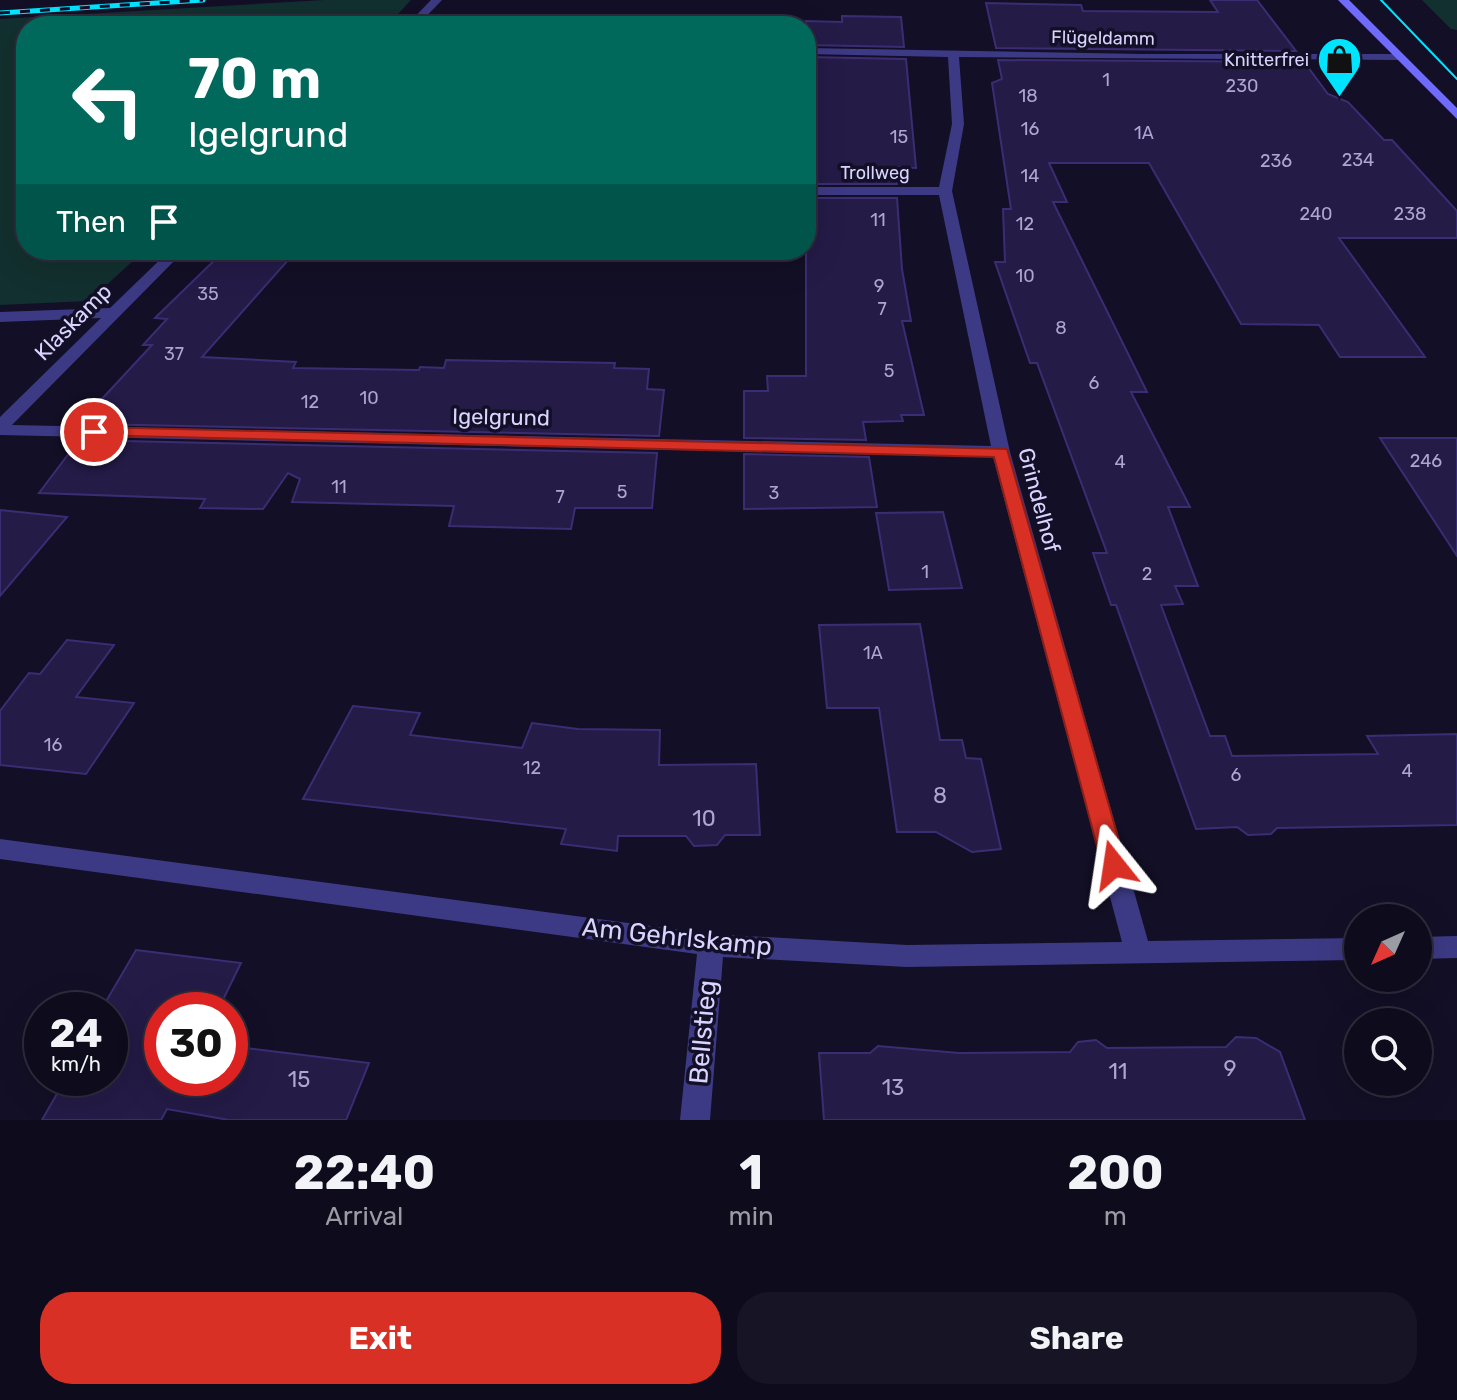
<!DOCTYPE html>
<meta charset="utf-8">
<style>
body{margin:0;font-family:Rubik,sans-serif;background:#171425;color:#f1f3f6;height:100vh;display:flex;flex-direction:column;font-size:30px;white-space:nowrap}
*{box-sizing:border-box;margin:0}
p{font-size:26px;color:#9b9ba3}
.icon{flex:none;width:44px;height:44px;fill:none;stroke:currentColor;stroke-width:2;stroke-linecap:round;stroke-linejoin:round}
.map{position:relative;height:1120px;overflow:hidden}
.panel{display:flex;flex-direction:column;background:#0e0b1c;flex:1}
.panel>*{flex:none}
.guide{position:absolute;left:16px;top:16px;width:800px;height:244px;border-radius:32px;box-shadow:0 8px 32px #0002,0 0 0 2px #2e2b3b;background:#00695c;color:#fff;overflow:hidden}
.needle{width:52px;rotate:225deg}
.controls{position:absolute;left:1344px;top:904px;display:grid;gap:16px}
.controls a{display:grid;place-items:center;width:88px;height:88px;border-radius:50%;background:#0e0b1c;box-shadow:0 8px 32px #0002,0 0 0 2px #2e2b3b;font-size:40px}
.speed{position:absolute;left:24px;top:992px;display:flex;gap:16px;font-size:40px;font-weight:700;text-align:center}
.speed>*{display:grid;place-content:center;width:104px;height:104px;border-radius:50%;background:#0e0b1c;box-shadow:0 8px 32px #0002,0 0 0 2px #2e2b3b;line-height:1}
.speed small{font-size:20px;font-weight:400}
.speed .limit{border:12px solid #d22;background:#fff;color:#111}
.pin{position:absolute;display:grid;place-items:center;width:68px;height:68px;color:#fff;margin:-34px;border:4px solid #fff;border-radius:50%;box-shadow:0 2px 8px #0007}
.me{position:absolute;width:88px;margin:-44px;rotate:345deg;stroke-linejoin:round;filter:drop-shadow(0 0 6px #0008)}
.turn{display:flex;align-items:center;gap:28px;height:168px;padding:0 40px;font-size:36px}
.turn .icon{width:104px;height:104px;stroke-width:2.5}
.turn b{display:block;font-size:56px;line-height:68px}
.then{display:flex;align-items:center;height:76px;padding:0 40px;background:#0003;gap:16px;font-size:30px}
.eta{display:flex;justify-content:space-evenly;align-items:center;height:136px;text-align:center}
.eta b{font-size:48px;font-weight:700;line-height:56px}
.action{display:flex;gap:16px;margin-top:auto;padding:16px 40px}
.action a{flex:1;height:92px;border-radius:32px;background:#d93025;color:#fff;font-size:32px;font-weight:700;line-height:92px;text-align:center}
.action a+a{background:#171425;color:#f1f3f6}
.map>svg:first-child{display:block}
</style>
<div class="map">
<svg width="1457" height="1120" viewBox="0 0 1457 1120">
<rect width="100%" height="100%" fill="#130f26"/>
<g fill="#12302f">
<polygon points="324,0 411,0 387,26 26,26 26,250 145,250 89,301 0,305 0,19"/>
<polygon points="1422,0 1457,0 1457,30 1451,29"/>
</g>
<g fill="#241b47" stroke="#3b2d73" stroke-width="2">
<polygon points="1210,0 1257,0 1296,51 996,48 986,3 1081,5 1083,11 1218,12"/>
<polygon points="842,16 901,17 904,47 806,45 806,21 842,22"/>
<polygon points="806,57 906,59 916,168 896,167 897,184 806,184"/>
<polygon points="998,60 1304,62 1328,94 1348,102 1384,140 1392,140 1457,211 1457,238 1339,238 1425,357 1340,357 1319,325 1241,324 1149,163 1049,163 1067,202 1053,202 1147,392 1131,392 1190,507 1168,507 1198,586 1175,586 1183,604 1161,605 1210,736 1225,736 1232,756 1378,754 1367,736 1457,734 1457,825 1277,828 1271,834 1248,835 1237,827 1196,829 1116,605 1111,605 1093,553 1107,553 1037,363 1030,363 995,262 1005,262 1003,209 1011,209 992,83 1002,79"/>
<polygon points="806,198 897,198 902,269 911,321 902,321 924,415 901,415 903,421 863,422 866,440 744,438 744,391 768,391 767,376 806,376"/>
<polygon points="225,250 297,250 202,357 296,362 293,368 419,370 420,367 444,368 446,360 615,363 614,368 649,369 647,389 664,390 659,436 91,424 104,408 95,407 100,401 152,345 143,345 167,319 155,318"/>
<polygon points="1380,438 1457,438 1457,556"/>
<polygon points="79,440 657,453 652,508 575,508 571,529 449,526 454,506 292,502 300,479 288,473 263,509 200,508 205,499 39,493"/>
<polygon points="744,454 869,457 877,507 744,509"/>
<polygon points="0,510 67,517 0,596"/>
<polygon points="943,512 962,588 889,590 876,513"/>
<polygon points="920,624 940,740 962,740 966,758 981,759 1001,849 972,852 936,832 897,832 879,708 827,708 819,625"/>
<polygon points="67,640 114,645 76,697 134,703 86,774 0,765 0,711 29,673 40,674"/>
<polygon points="353,706 420,713 410,735 522,748 532,723 578,729 660,730 659,765 756,764 760,835 725,835 717,845 694,846 686,836 618,836 617,851 561,844 566,829 303,799"/>
<polygon points="136,950 241,963 218,1010 162,1010 162,1078 230,1078 230,1046 369,1063 346,1120 229,1120 167,1109 161,1120 42,1120 66,1078 110,1078 110,1010 101,1010"/>
<polygon points="1236,1037 1256,1038 1280,1052 1305,1120 824,1120 819,1053 870,1053 878,1046 959,1053 1070,1052 1078,1042 1096,1040 1107,1048 1226,1047"/>
</g>
<g fill="none" stroke-linecap="round" stroke-linejoin="round">
<g fill="#3d3a85" fill-rule="evenodd">
<polygon points="431,0 442,0 417,26 406,26"/>
<polygon points="806,48 1142,54 1399,54 1405,57 1399,60 959,57 964,124 952,191 1010,452 1148,941 1358,938 1358,960 907,967 723,957 710,1120 680,1120 697,954 0,859 0,839 711,934 907,945 1122,942 993,457 0,435 0,417 101,318 0,322 0,312 110,308 170,250 185,250 12,425 991,446 939,195 806,195 806,187 939,187 952,124 948,57 806,54"/>
<polygon points="1457,936 1457,958 1418,959 1418,937"/>
</g>
<polygon fill="#6f6bff" fill-rule="evenodd" points="1338,0 1349,0 1457,108 1457,119"/>
<polyline stroke="#00e5ff" stroke-width="2" points="1381,0 1457,79"/>
<defs>
<polyline id="rail" points="0,13 203,0"/>
</defs>
<use href="#rail" stroke="#00e5ff" stroke-width="5"/>
<use href="#rail" stroke="#130f26" stroke-width="3" stroke-dasharray="10" stroke-linecap="butt"/>
</g>
<polygon fill="#d93025" stroke="#8d1f18" stroke-width="2" points="94,427 1007,449 1126,865 1122,871 1106,871 1102,865 994,457 88,435 86,432"/>
<defs>
<symbol id="shop-pin" viewBox="-11 -11 22 30"><path d="M0 17L-7.5 6A9.5 9.5 0 1 1 7.5 6Z" fill="#00e5ff" stroke="#130f26"/><path d="M-5-2.5h2.3a2.7 3.5 0 0 1 5.4 0H5L5.5 6h-11ZM-1.5-2.5h3a1.5 2.3 0 0 0-3 0Z" fill="#111"/></symbol>
</defs>
<g fill-rule="evenodd">
<use href="#shop-pin" x="1314" y="34" width="51" height="69"/>
</g>
<g text-anchor="middle" dominant-baseline="central" stroke-width="7" stroke-linejoin="round" paint-order="stroke">
<g font-size="18" fill="#d9d4ff" stroke="#130f26">
<text transform="translate(1103 38) rotate(1)">Flügeldamm</text>
<text x="875" y="173">Trollweg</text>
</g>
<g font-size="18" fill="#d9d4ff" stroke="#130f26" text-anchor="end">
<text x="1309" y="60">Knitterfrei</text>
</g>
<g font-size="18" fill="#aca6d1">
<text x="1106" y="80">1</text>
<text x="1242" y="86">230</text>
<text x="1028" y="96">18</text>
<text x="1030" y="129">16</text>
<text x="1144" y="133">1A</text>
<text x="899" y="137">15</text>
<text x="1358" y="160">234</text>
<text x="1276" y="161">236</text>
<text x="1030" y="176">14</text>
<text x="1316" y="214">240</text>
<text x="1410" y="214">238</text>
<text x="878" y="220">11</text>
<text x="1025" y="224">12</text>
<text x="1025" y="276">10</text>
<text x="879" y="286">9</text>
<text x="208" y="294">35</text>
<text x="882" y="309">7</text>
<text x="1061" y="328">8</text>
<text x="174" y="354">37</text>
<text x="889" y="371">5</text>
<text x="1094" y="383">6</text>
<text x="369" y="398">10</text>
<text x="310" y="402">12</text>
<text x="1426" y="461">246</text>
<text x="1120" y="462">4</text>
<text x="339" y="487">11</text>
<text x="622" y="492">5</text>
<text x="774" y="493">3</text>
<text x="560" y="497">7</text>
<text x="925" y="572">1</text>
<text x="1147" y="574">2</text>
<text x="873" y="653">1A</text>
<text x="53" y="745">16</text>
<text x="532" y="768">12</text>
<text x="1407" y="771">4</text>
<text x="1236" y="775">6</text>
</g>
<g font-size="22" fill="#d9d4ff" stroke="#130f26">
<text transform="translate(73 322) rotate(-45)">Klaskamp</text>
<text transform="translate(501 417) rotate(1)">Igelgrund</text>
<text transform="translate(1039 500) rotate(75)">Grindelhof</text>
</g>
<g font-size="22" fill="#aca6d1">
<text x="940" y="795">8</text>
<text x="704" y="818">10</text>
<text x="1230" y="1068">9</text>
<text x="1118" y="1071">11</text>
<text x="299" y="1079">15</text>
<text x="893" y="1087">13</text>
</g>
<g font-size="26" fill="#d9d4ff" stroke="#130f26">
<text transform="translate(677 937) rotate(6)">Am Gehrlskamp</text>
<text transform="translate(703 1032) rotate(-85)">Bellstieg</text>
</g>
</g>
</svg>
<div class="controls">
<a><svg class="needle" viewBox="-14 -14 28 28"><path d="M0-13l5 13h-10z" fill="#e53935"/><path d="M0 13l5-13h-10z" fill="#9b9ba3"/></svg></a>
<a><svg class="icon" aria-label="search" viewBox="0 0 24 24"><circle cx="10" cy="10" r="6"/><path d="M15 15l6 6"/></svg></a>
</div>
<div class="speed"><div>24<small>km/h</small></div><div class="limit">30</div></div>
<div class="pin" style="left:94px;top:432px;background:#d93025"><svg class="icon" aria-label="arrive" viewBox="0 0 24 24"><path d="M6 21V4h12l-3 4 3 4H6"/></svg></div>
<svg class="me" style="left:1114px;top:865px" viewBox="-20 -20 40 40"><path d="M0-17L14 15 0 8-14 15z" fill="#d93025" stroke="#fff" stroke-width="4"/></svg>
<div class="guide">
<div class="turn"><svg class="icon" aria-label="left" viewBox="0 0 24 24"><path d="M17 20v-9H6M10 6l-5 5 5 5"/></svg><div><b>70 m</b>Igelgrund</div></div>
<div class="then">Then<svg class="icon" aria-label="arrive" viewBox="0 0 24 24"><path d="M6 21V4h12l-3 4 3 4H6"/></svg></div>
</div>
</div>
<section class="panel">
<div class="eta">
<div><b>22:40</b><p>Arrival</p></div>
<div><b>1</b><p>min</p></div>
<div><b>200</b><p>m</p></div>
</div>
<div class="action"><a>Exit</a><a>Share</a></div>
</section>
